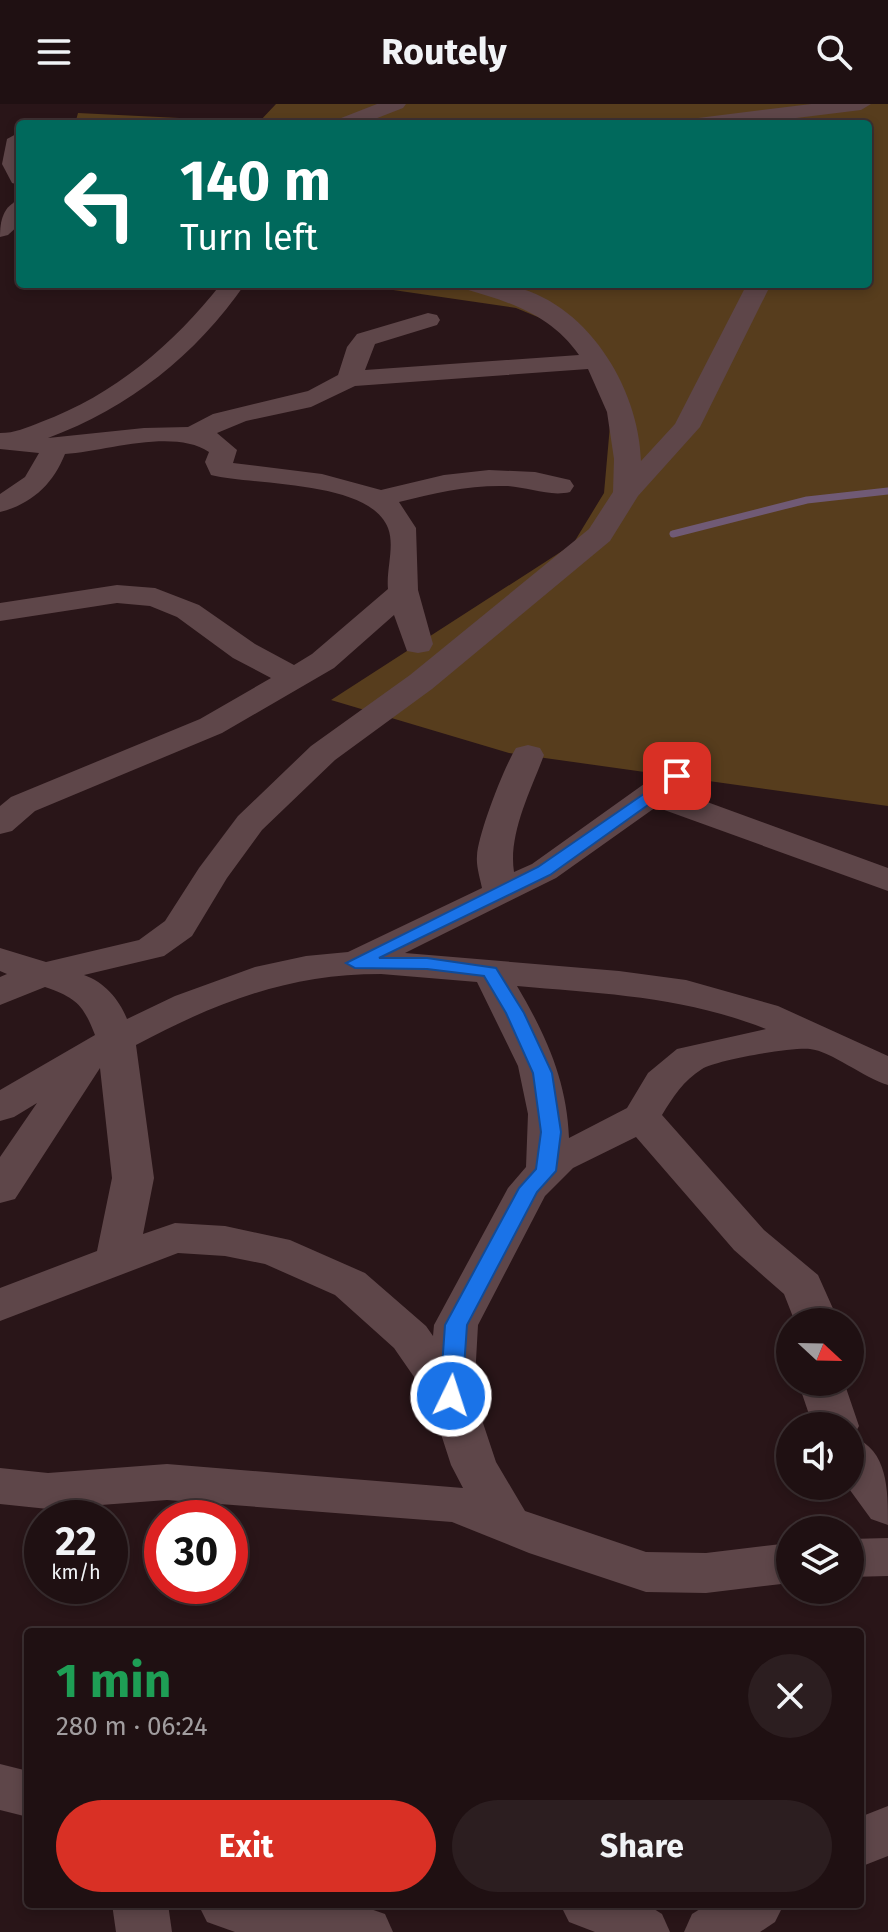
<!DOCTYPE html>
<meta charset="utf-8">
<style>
body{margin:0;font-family:"Fira Sans",sans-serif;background:#2c1e20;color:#f1f3f6;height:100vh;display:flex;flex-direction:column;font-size:30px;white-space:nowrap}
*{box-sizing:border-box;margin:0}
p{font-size:26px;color:#a19d9f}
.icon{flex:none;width:44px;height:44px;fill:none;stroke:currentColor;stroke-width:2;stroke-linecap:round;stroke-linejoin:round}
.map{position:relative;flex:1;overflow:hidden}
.panel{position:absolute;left:24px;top:1524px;width:840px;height:280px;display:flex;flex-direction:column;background:#1f1012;border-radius:8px;box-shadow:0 4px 12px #0003,0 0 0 2px #3c3032}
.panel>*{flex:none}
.top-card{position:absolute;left:16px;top:16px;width:856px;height:168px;border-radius:8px;box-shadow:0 4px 12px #0003,0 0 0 2px #3c3032;background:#00695c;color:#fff;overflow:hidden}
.needle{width:52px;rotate:112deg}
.buttons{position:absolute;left:776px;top:1204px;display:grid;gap:16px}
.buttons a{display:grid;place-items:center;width:88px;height:88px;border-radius:50%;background:#1f1012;box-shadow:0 4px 12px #0003,0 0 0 2px #3c3032;font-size:40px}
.speed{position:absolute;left:24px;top:1396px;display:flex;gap:16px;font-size:40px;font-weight:700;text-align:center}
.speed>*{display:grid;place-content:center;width:104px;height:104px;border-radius:50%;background:#1f1012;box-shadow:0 4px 12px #0003,0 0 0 2px #3c3032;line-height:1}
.speed small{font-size:20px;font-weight:400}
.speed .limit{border:12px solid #d22;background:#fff;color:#111}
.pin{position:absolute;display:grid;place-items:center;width:68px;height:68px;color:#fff;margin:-34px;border-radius:16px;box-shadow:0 4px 12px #0006}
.me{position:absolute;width:88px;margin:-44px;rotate:4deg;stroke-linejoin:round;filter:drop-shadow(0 0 6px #0008)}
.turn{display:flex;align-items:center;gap:28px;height:168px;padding:0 32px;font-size:36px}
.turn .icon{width:104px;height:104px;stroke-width:2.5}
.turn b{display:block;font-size:56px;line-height:68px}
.round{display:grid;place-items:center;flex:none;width:84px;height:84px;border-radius:42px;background:#2c1e20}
.summary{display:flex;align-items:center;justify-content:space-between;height:136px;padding:0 32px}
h1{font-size:48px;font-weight:700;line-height:60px;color:#1e9e55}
.primary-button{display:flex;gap:16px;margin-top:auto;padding:16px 32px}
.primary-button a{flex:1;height:92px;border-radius:48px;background:#d93025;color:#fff;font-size:32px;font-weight:700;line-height:92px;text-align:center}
.primary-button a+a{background:#2c1e20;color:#f1f3f6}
header{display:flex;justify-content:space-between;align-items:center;height:104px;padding:0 32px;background:#1f1012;font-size:36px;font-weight:700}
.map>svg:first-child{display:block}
</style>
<header><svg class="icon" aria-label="menu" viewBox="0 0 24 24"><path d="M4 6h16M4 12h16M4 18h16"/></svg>Routely<svg class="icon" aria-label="search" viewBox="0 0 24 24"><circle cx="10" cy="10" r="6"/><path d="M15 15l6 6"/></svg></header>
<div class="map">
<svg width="888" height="1828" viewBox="0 0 888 1828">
<rect width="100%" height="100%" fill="#291518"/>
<polygon fill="#573d1d" points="276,0 888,0 888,702 509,649 331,596 573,440 604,389 612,299 562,223 516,204 352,180 868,180 868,20 75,20 78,9 259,18"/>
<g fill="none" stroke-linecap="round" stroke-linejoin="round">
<polyline stroke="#705a75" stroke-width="7" points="673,430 807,396 888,387"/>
<g fill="#5e4649" fill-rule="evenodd">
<polygon points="377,0 406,0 403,4 362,20 333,20 336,16"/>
<polygon points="811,0 871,0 861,6 748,20 688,20 698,14"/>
<polygon points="18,29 20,29 20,81 12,79 2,60 7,35"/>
<path d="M20 96V120L8 131 0 133C0 117 3 101 20 96Z"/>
<path d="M221 180H245C196 251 129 304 48 334L144 324 188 323 213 310 308 287 338 271 347 243 357 230 428 209 437 211 440 216 437 221 375 240 365 266 579 251C551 211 510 198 465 185L461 180C473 180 486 179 498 180 581 188 639 280 641 357L675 320 747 180H771L700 323 638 392 610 437 432 585 335 656 262 726 227 774 192 832 164 852 84 871C104 878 119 895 127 915L175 892 255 863 306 852 348 848 482 784C480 774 476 762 477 752 478 730 504 663 516 644L528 641 540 644 544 651C531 686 508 730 514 768L532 760 665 665 677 662 689 665 694 672 677 687 888 764V787L656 703 556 774 405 849 619 867 686 876 778 902 888 952V981C864 974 831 947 810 945 792 943 716 956 702 965 683 977 673 993 662 1011L764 1126 818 1171 839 1218H795L784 1190 734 1146 636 1033 573 1064 545 1092 478 1221 474 1292 496 1358 525 1407 646 1448 706 1449 790 1439V1479L706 1489 646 1488 529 1449 452 1418 167 1396 48 1405 0 1400V1364L48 1369 167 1360 463 1384 451 1361 430 1296 394 1244 335 1191 265 1160 225 1152 178 1149 0 1217V1184L97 1147 112 1074 100 964 15 1095 0 1099V1053L37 999 14 1013 0 1017V986L95 931C83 900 76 894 45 883L0 901V873L7 870 0 867V844L46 858 139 836 165 817 199 764 238 712 311 642 410 571 589 425 613 388 614 355 607 308 588 265 355 282 311 303 246 317 217 329 237 346 233 359 322 370 381 386 444 371 489 366 535 368 570 376 574 382 570 388C550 393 527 383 506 382 470 381 434 389 399 398L416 424 418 486 433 540 429 547 418 549 407 547 394 511 334 564 222 629 35 707 12 727 0 730V702L11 693 200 615 271 574 233 554 177 513 150 502 117 499 0 517V499L117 481 155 484 199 501 255 540 294 561 312 550 388 485C386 466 395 442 388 424 369 376 256 382 211 371L205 358 209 348C174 324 106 347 65 350 53 380 32 400 0 408V390L25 373 39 349 0 345V329C15 329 26 324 41 318 114 291 173 241 221 180ZM381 870 477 878 518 962 528 1010 526 1063 508 1084 434 1221 433 1232 426 1222 365 1169 290 1136 225 1122 175 1119 143 1130 154 1074 136 941C217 898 288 870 381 870ZM517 882C605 890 682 892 766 925L677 945 648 969 627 1004 569 1034C567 977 546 931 517 882Z"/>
<path d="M798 1278H844L859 1322 853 1333C888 1346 888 1386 888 1421L871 1415 847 1382H850V1322H813Z"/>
<polygon points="888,1434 888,1472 850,1473 850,1435"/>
<polygon points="0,1660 28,1667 28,1713 0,1706"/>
<polygon points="888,1702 888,1752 860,1763 860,1713"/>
<polygon points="112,1800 168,1800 172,1828 116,1828"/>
<polygon points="198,1800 356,1800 385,1810 393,1828 235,1828 207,1818"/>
<polygon points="560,1800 646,1800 662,1810 670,1828 595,1828 569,1818"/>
<polygon points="708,1800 784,1800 775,1818 760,1828 684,1828 692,1810"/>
</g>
</g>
<polygon fill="#1a73e8" stroke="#114b97" stroke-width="2" points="677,667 683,669 683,676 550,771 379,854 427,854 496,864 524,909 552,969 561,1028 556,1067 537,1088 467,1221 462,1292 458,1297 443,1297 440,1292 445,1221 519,1084 536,1065 541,1028 533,969 506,909 484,872 427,865 355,864 346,859 538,763"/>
</svg>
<div class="buttons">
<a><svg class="needle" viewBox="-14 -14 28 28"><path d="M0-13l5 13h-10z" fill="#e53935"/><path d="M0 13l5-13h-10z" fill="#a19d9f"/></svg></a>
<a><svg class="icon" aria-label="sound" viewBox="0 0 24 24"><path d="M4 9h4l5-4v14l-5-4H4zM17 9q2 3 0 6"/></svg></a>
<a><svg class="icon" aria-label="layers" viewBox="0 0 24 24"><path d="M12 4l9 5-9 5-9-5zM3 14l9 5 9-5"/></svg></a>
</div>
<div class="speed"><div>22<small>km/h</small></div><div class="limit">30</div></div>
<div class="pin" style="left:677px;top:672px;background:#d93025"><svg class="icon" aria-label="arrive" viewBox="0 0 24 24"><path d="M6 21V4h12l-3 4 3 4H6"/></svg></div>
<svg class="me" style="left:451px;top:1292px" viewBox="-20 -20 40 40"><circle r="17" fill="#1a73e8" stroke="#fff" stroke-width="3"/><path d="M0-11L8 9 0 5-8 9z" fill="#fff"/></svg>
<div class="top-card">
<div class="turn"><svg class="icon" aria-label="left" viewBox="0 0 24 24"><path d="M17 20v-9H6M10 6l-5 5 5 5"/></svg><div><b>140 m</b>Turn left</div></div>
</div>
<section class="panel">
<div class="summary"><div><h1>1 min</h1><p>280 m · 06:24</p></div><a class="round"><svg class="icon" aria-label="close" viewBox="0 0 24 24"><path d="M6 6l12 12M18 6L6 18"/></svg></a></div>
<div class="primary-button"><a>Exit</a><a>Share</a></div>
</section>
</div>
